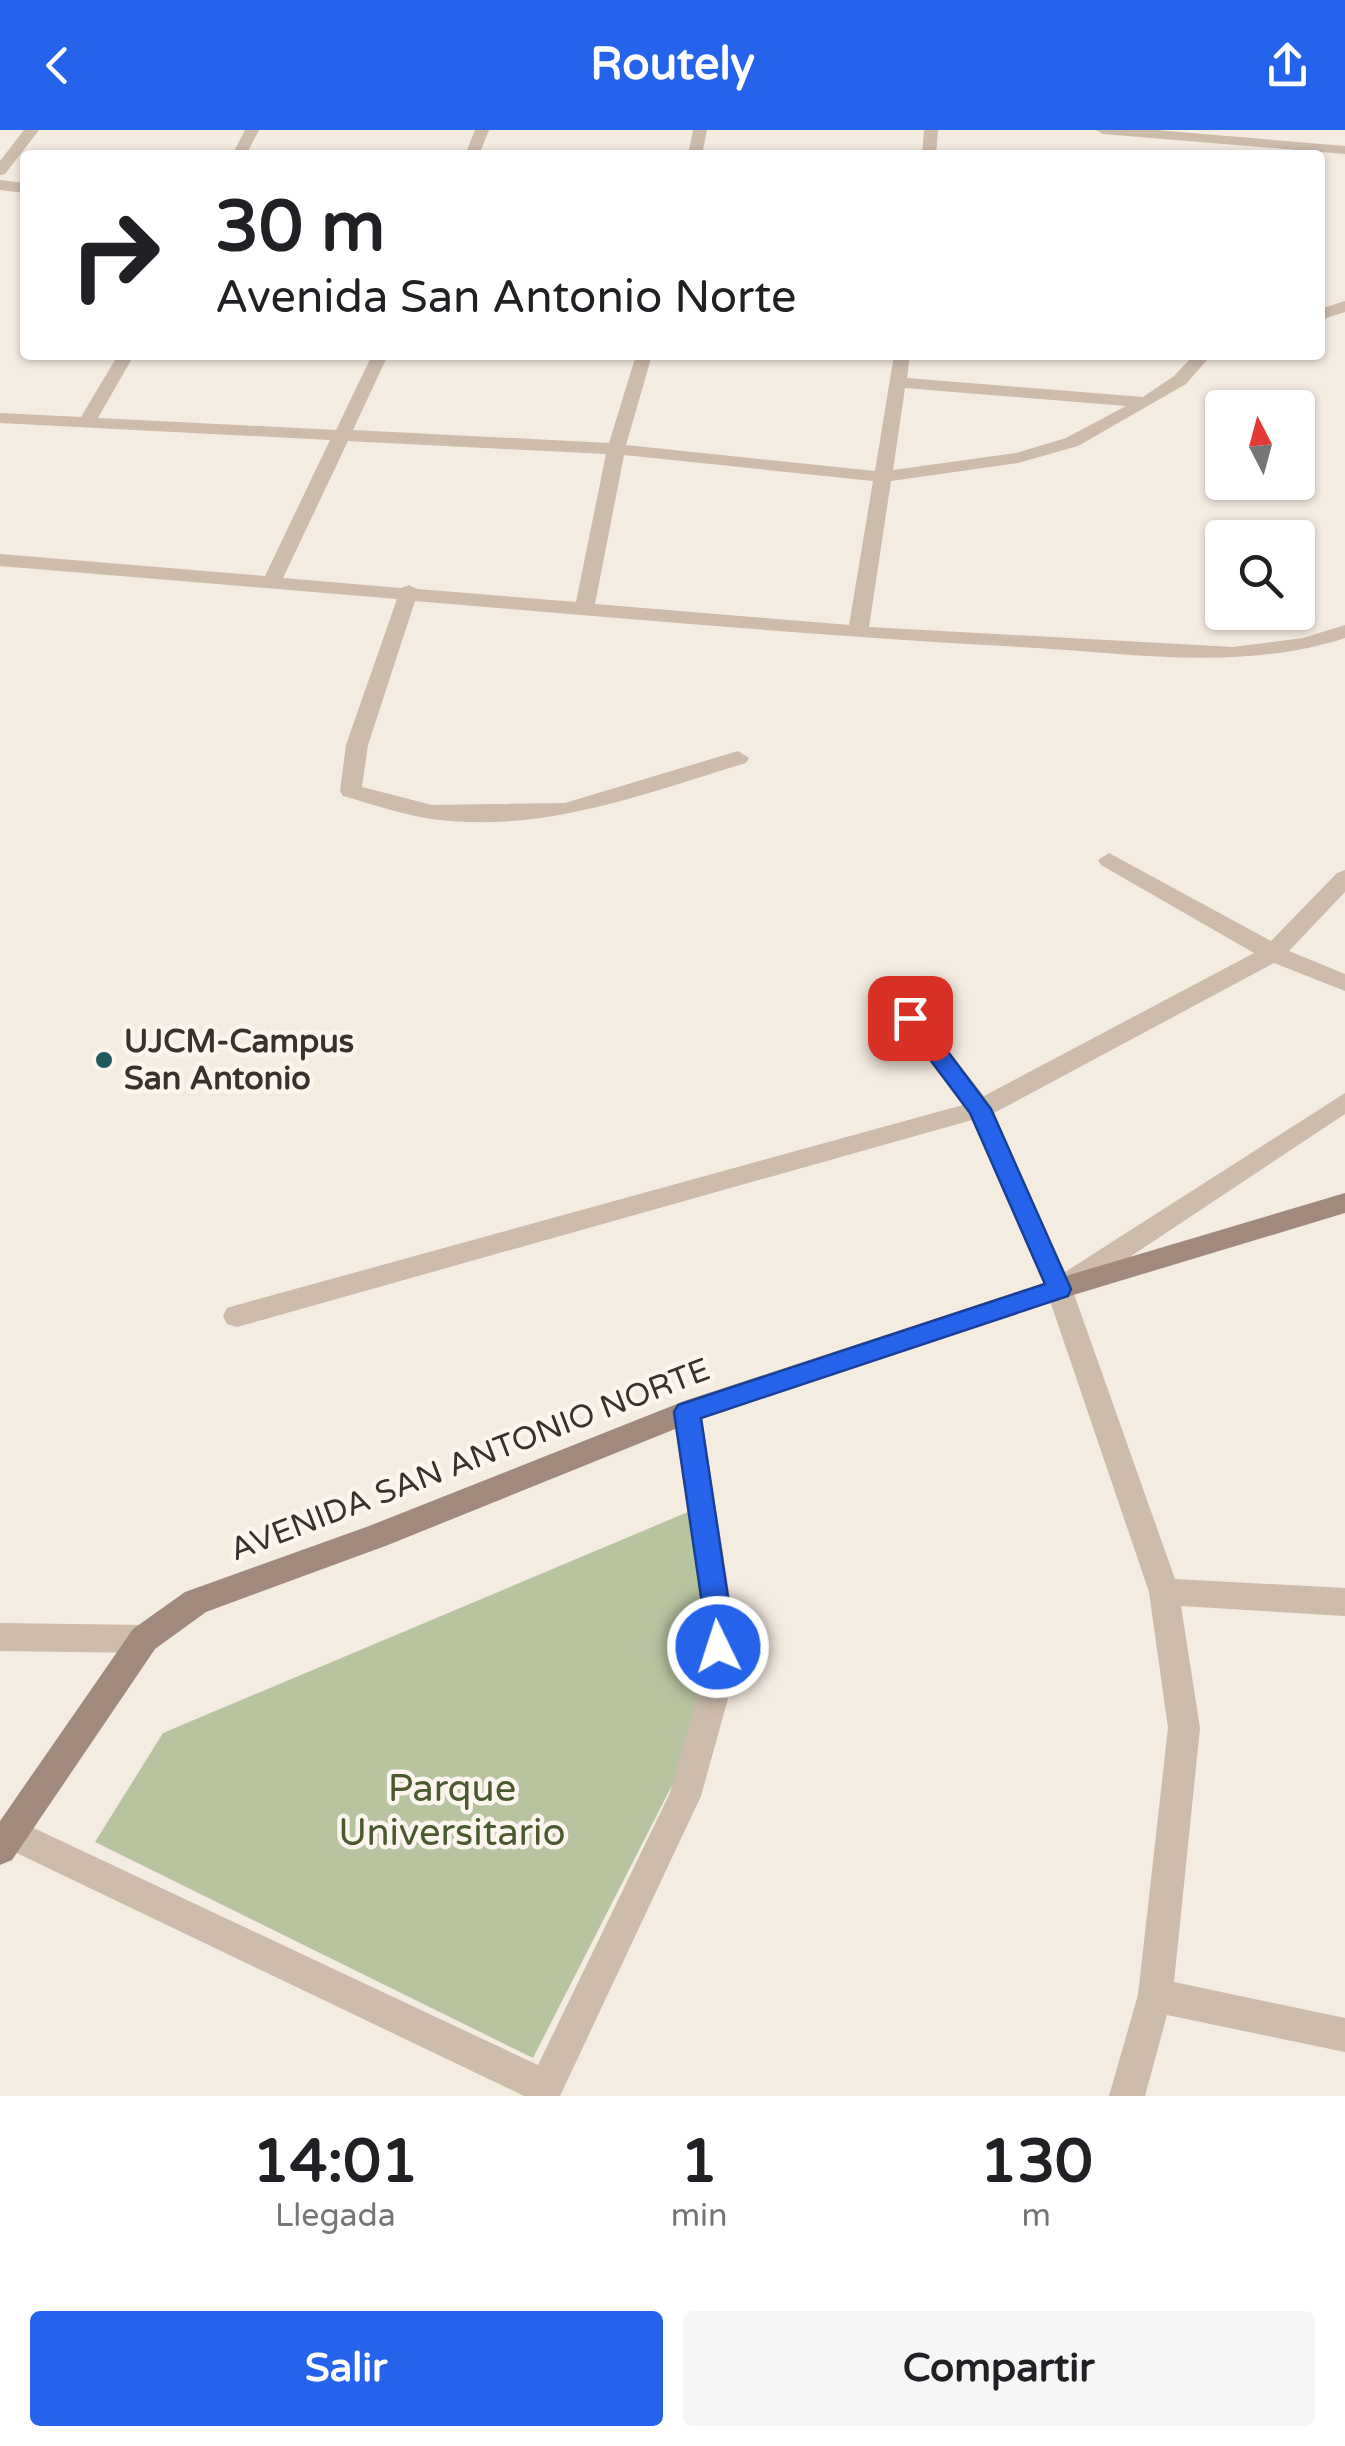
<!DOCTYPE html>
<html lang="es">
<style>
body{margin:0;font-family:"Varela Round",sans-serif;background:#f6f6f6;color:#202124;height:100vh;display:flex;flex-direction:column;font-size:38px;white-space:nowrap}
*{box-sizing:border-box;margin:0}
p{font-size:32px;color:#757577}
.icon{flex:none;width:55px;height:55px;fill:none;stroke:currentColor;stroke-width:2;stroke-linecap:round;stroke-linejoin:round}
.map{position:relative;height:1966px;overflow:hidden}
.sheet{display:flex;flex-direction:column;background:#fff;flex:1}
.sheet>*{flex:none}
.guide{position:absolute;left:20px;top:20px;width:1305px;height:210px;border-radius:10px;box-shadow:0 2px 8px #0004;background:#fff;color:#202124;overflow:hidden}
.needle{width:65px;rotate:354deg}
.buttons{position:absolute;left:1205px;top:260px;display:grid;gap:20px}
.buttons a{display:grid;place-items:center;width:110px;height:110px;border-radius:10px;background:#fff;box-shadow:0 2px 8px #0004;font-size:50px}
.pin{position:absolute;display:grid;place-items:center;width:85px;height:85px;color:#fff;margin:-42px;border-radius:20px;box-shadow:0 5px 15px #0006}
.me{position:absolute;width:110px;margin:-55px;rotate:356deg;stroke-linejoin:round;filter:drop-shadow(0 0 8px #0008)}
.turn{display:flex;align-items:center;gap:35px;height:210px;padding:0 30px;font-size:45px}
.turn .icon{width:130px;height:130px;stroke-width:2.5}
.turn b{display:block;font-size:70px;line-height:85px}
.eta{display:flex;justify-content:space-evenly;align-items:center;height:170px;text-align:center}
.eta b{font-size:60px;font-weight:700;line-height:70px}
.button{display:flex;gap:20px;margin-top:auto;padding:20px 30px}
.button a{flex:1;height:115px;border-radius:10px;background:#2563eb;color:#fff;font-size:40px;font-weight:700;line-height:115px;text-align:center}
.button a+a{background:#f6f6f6;color:#202124}
header{display:flex;justify-content:space-between;align-items:center;height:130px;padding:0 30px;background:#2563eb;color:#fff;font-size:45px;font-weight:700}
.map>svg:first-child{display:block}
</style>
<header><svg class="icon" aria-label="back" viewBox="0 0 24 24"><path d="M15 5l-7 7 7 7"/></svg>Routely<svg class="icon" aria-label="share" viewBox="0 0 24 24"><path d="M12 15V3M7 8l5-5 5 5M5 13v7h14v-7"/></svg></header>
<div class="map">
<svg width="1345" height="1966" viewBox="0 0 1345 1966">
<rect width="100%" height="100%" fill="#f4ebe1"/>
<polygon fill="#b8c4a0" points="695,1379 707,1537 689,1622 533,1928 95,1712 163,1603"/>
<g fill="none" stroke-linecap="round" stroke-linejoin="round">
<polygon fill="#cdbbac" fill-rule="evenodd" points="0,1493 144,1495 155,1499 159,1509 155,1519 144,1523 0,1521"/>
<g fill="#cdbbac" fill-rule="evenodd">
<polygon points="24,0 39,0 5,44 0,45 0,31"/>
<polygon points="245,0 259,0 246,25 232,25"/>
<polygon points="475,0 489,0 479,25 465,25"/>
<polygon points="693,0 707,0 702,25 688,25"/>
<polygon points="924,0 938,0 936,25 922,25"/>
<polygon points="1096,0 1156,0 1345,16 1345,24 1103,4"/>
<polygon points="0,50 25,53 25,63 0,60"/>
<polygon points="1345,171 1345,182 1320,190 1320,179"/>
<path d="M118 225H134L98 288 336 300 372 225H388L353 300 609 313 636 225H652L626 315 875 341 894 225H910L907 248 1143 267 1174 246 1190 229 1188 225H1204L1207 230 1186 254 1078 316 1018 333 891 351 869 497 1233 517 1303 508 1345 495V508C1241 542 1129 523 1021 517 819 506 617 488 415 471L368 615 362 657 432 675 565 673 738 621 749 628 746 633C643 664 542 704 432 689 403 685 372 674 343 666L340 661 346 615 397 469 0 436V424L265 446 330 310 0 293V283L81 287ZM905 258 1126 276 1066 308 1016 323 893 340ZM348 311 606 324 576 472 417 459 409 455 401 458 283 448ZM624 325 873 351 849 495 595 474Z"/>
<polygon points="1109,723 1271,811 1337,743 1345,740 1345,762 1289,821 1345,844 1345,861 1274,833 994,983 1065,1142 1345,963 1345,984 1074,1164 1175,1449 1345,1458 1345,1486 1181,1476 1200,1598 1174,1852 1345,1888 1345,1922 1167,1885 1145,1966 1109,1966 1138,1865 1168,1598 1149,1462 1046,1159 972,990 237,1197 227,1194 223,1186 227,1178 237,1175 963,975 902,894 898,888 902,882 918,882 984,966 1254,823 1101,735 1098,730"/>
<polygon points="687,1270 697,1274 701,1282 733,1487 734,1547 701,1666 560,1966 524,1966 0,1715 0,1693 11,1688 23,1693 538,1935 670,1663 702,1547 703,1487 673,1282 677,1274"/>
</g>
<polygon fill="#a18a7d" fill-rule="evenodd" points="1345,1063 1345,1083 1060,1169 695,1291 388,1415 206,1482 155,1519 12,1730 0,1735 0,1691 133,1499 185,1462 369,1396 687,1270 1059,1148"/>
</g>
<polygon fill="#2563eb" stroke="#184099" stroke-width="2.5" points="910,880 918,882 991,979 1071,1159 1068,1166 701,1288 731,1487 732,1517 728,1526 718,1530 708,1526 704,1517 704,1487 674,1282 678,1275 1045,1154 970,983 899,888"/>
<circle fill="#1f5a5e" stroke="#fbf5ee" stroke-width="4" cx="104" cy="930" r="10"/>
<g text-anchor="middle" dominant-baseline="central" stroke-width="9" stroke-linejoin="round" paint-order="stroke">
<g font-size="32" font-weight="bold" fill="#3b302b" stroke="#fbf5ee" text-anchor="start">
<text x="124" y="912">UJCM-Campus<tspan x="124" dy="37">San Antonio</tspan></text>
</g>
<g font-size="32" fill="#3b302b" stroke="#fbf5ee">
<text transform="translate(470 1330) rotate(-21)">AVENIDA SAN ANTONIO NORTE</text>
</g>
<g font-size="38" fill="#4a5a2e" stroke="#fbf5ee">
<text x="452" y="1659">Parque<tspan x="452" dy="44">Universitario</tspan></text>
</g>
</g>
</svg>
<div class="buttons">
<a><svg class="needle" viewBox="-14 -14 28 28"><path d="M0-13l5 13h-10z" fill="#e53935"/><path d="M0 13l5-13h-10z" fill="#757577"/></svg></a>
<a><svg class="icon" aria-label="search" viewBox="0 0 24 24"><circle cx="10" cy="10" r="6"/><path d="M15 15l6 6"/></svg></a>
</div>
<div class="pin" style="left:910px;top:888px;background:#d93025"><svg class="icon" aria-label="arrive" viewBox="0 0 24 24"><path d="M6 21V4h12l-3 4 3 4H6"/></svg></div>
<svg class="me" style="left:718px;top:1517px" viewBox="-20 -20 40 40"><circle r="17" fill="#2563eb" stroke="#fff" stroke-width="3"/><path d="M0-11L8 9 0 5-8 9z" fill="#fff"/></svg>
<div class="guide">
<div class="turn"><svg class="icon" aria-label="right" viewBox="0 0 24 24"><path d="M7 20v-9h11M14 6l5 5-5 5"/></svg><div><b>30 m</b>Avenida San Antonio Norte</div></div>
</div>
</div>
<section class="sheet">
<div class="eta">
<div><b>14:01</b><p>Llegada</p></div>
<div><b>1</b><p>min</p></div>
<div><b>130</b><p>m</p></div>
</div>
<div class="button"><a>Salir</a><a>Compartir</a></div>
</section>
